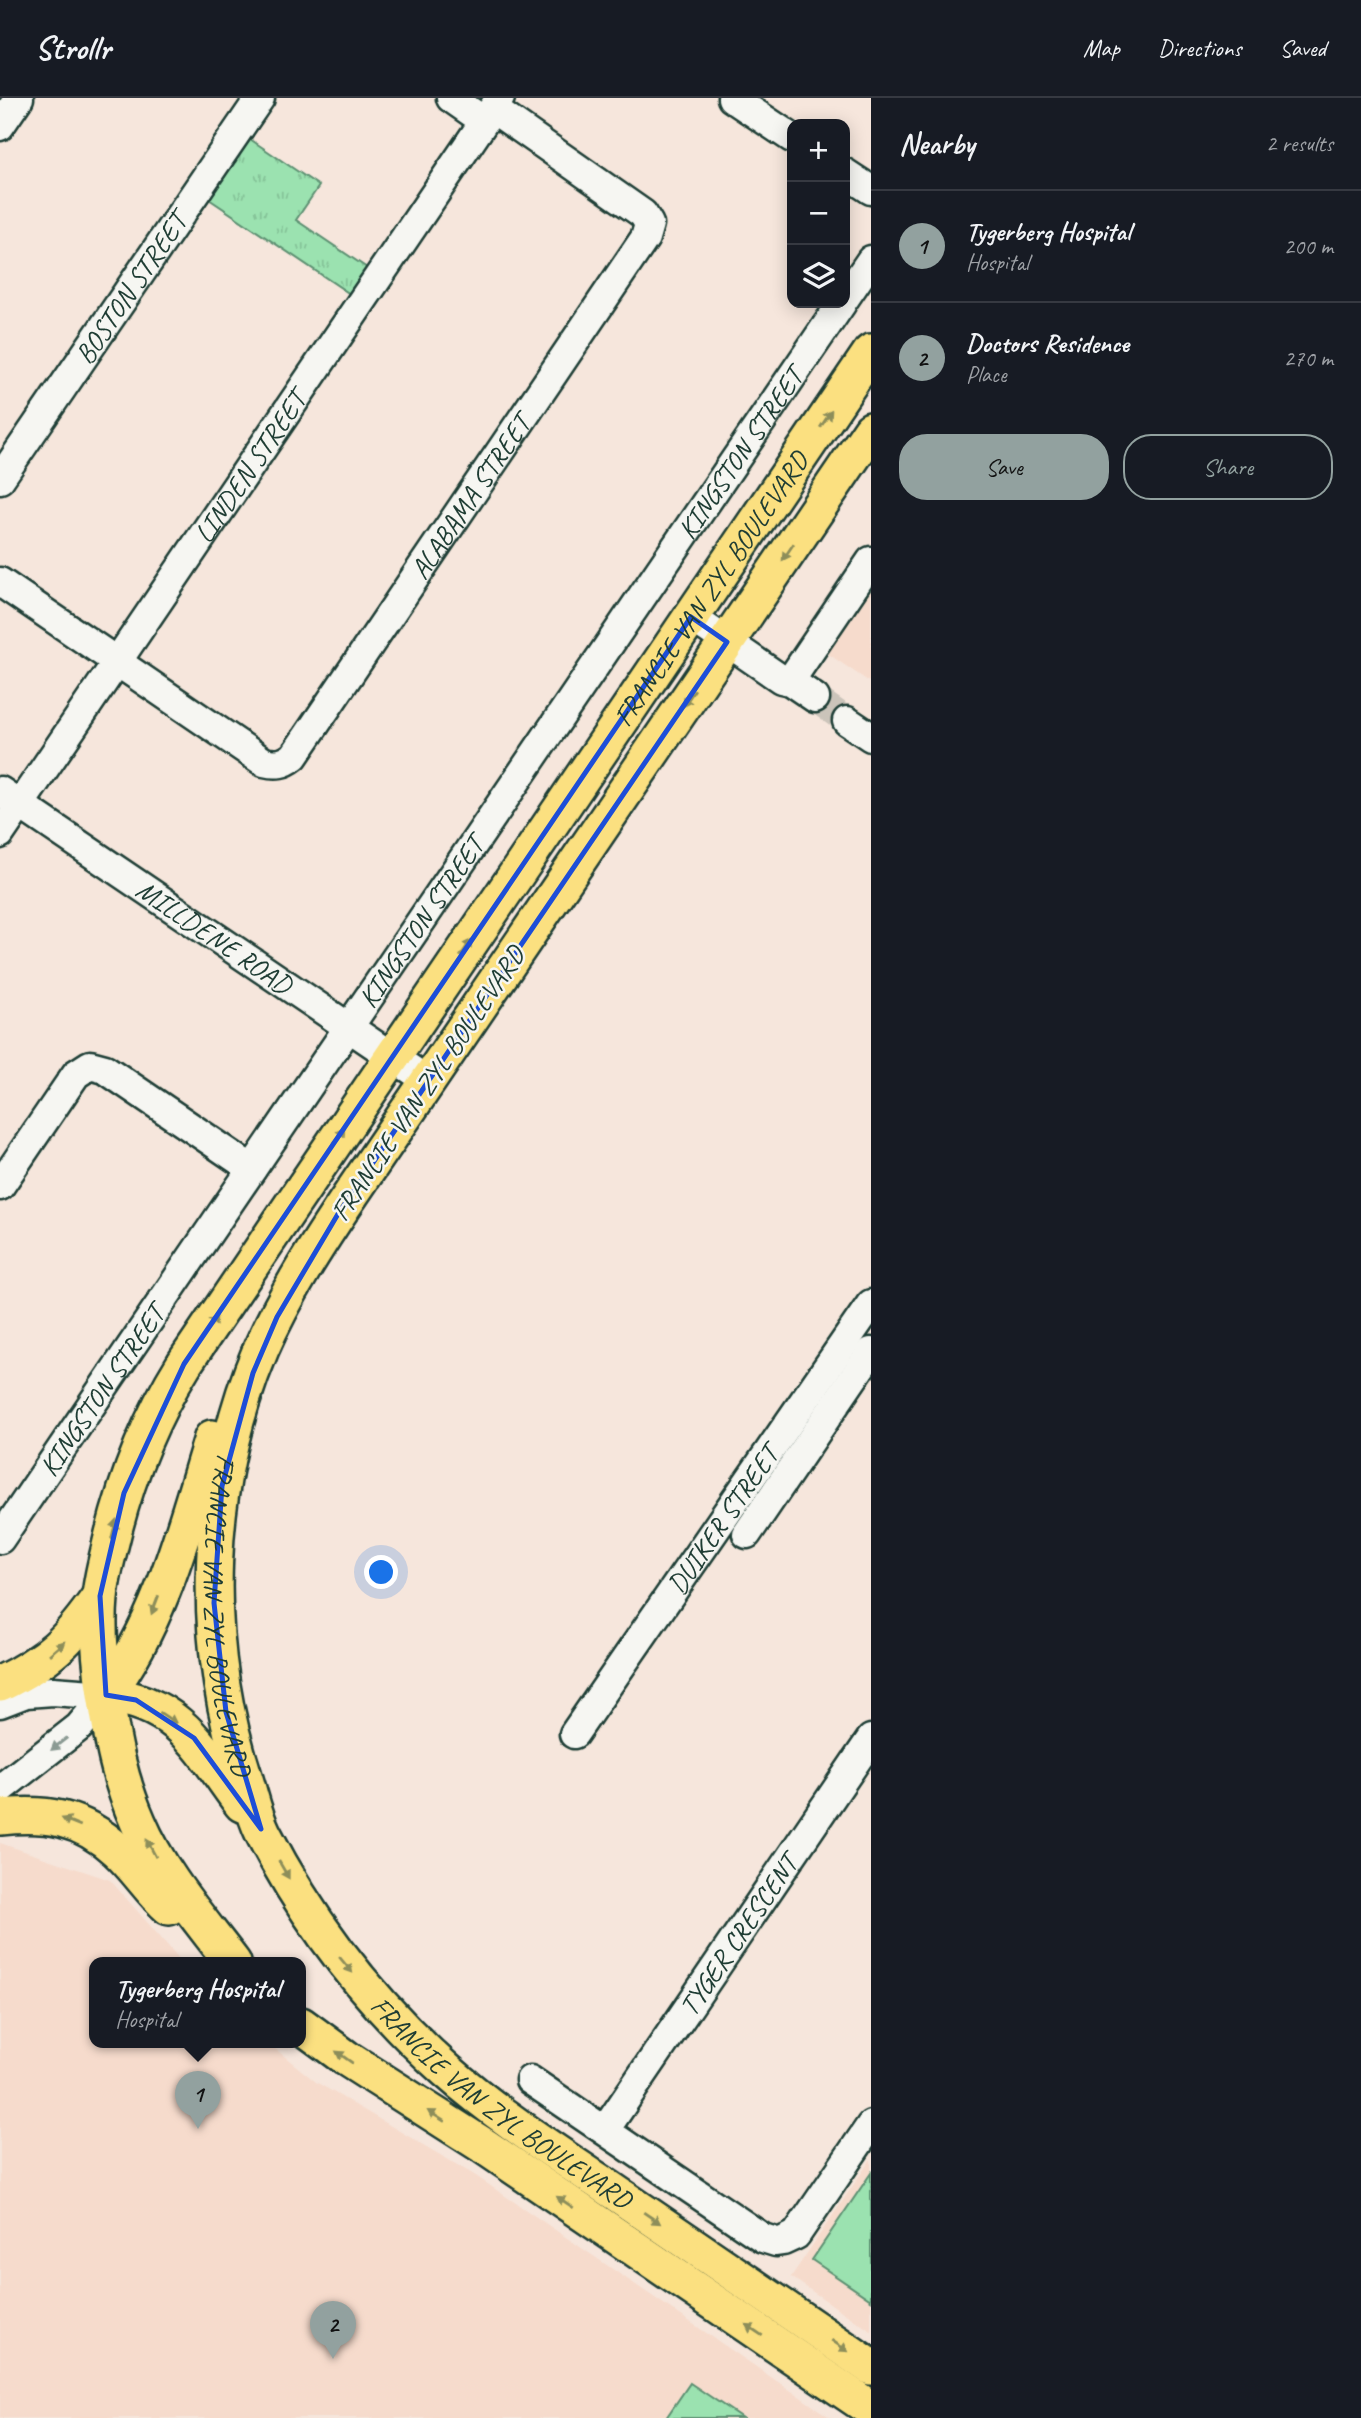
<!DOCTYPE html>
<meta charset="utf-8">
<style>
body{margin:0;font-family:Caveat,sans-serif;background:#20242c;color:#f1f3f6}
.controls{position:absolute;right:21px;top:21px;display:grid;overflow:hidden;border-radius:14px;box-shadow:0 4px 18px #0003}
.controls button{width:63px;height:63px;display:grid;place-items:center;padding:0;border:0;border-bottom:2px solid #363941;background:#171b24;color:#f1f3f6;font:35px sans-serif}
.you{position:absolute;left:382px;top:1475px;width:24px;height:24px;margin:-18px;border:5px solid #fff;border-radius:50%;background:#1a73e8;box-shadow:0 0 0 10px #1a73e833}
.badge{display:grid;place-items:center;width:46px;height:46px;border-radius:50%;background:#92a19f;color:#111;font-size:23px;font-weight:700}
.pin{position:absolute;translate:-50% -58px;filter:drop-shadow(0 2px 4px #0008)}
.pin::after{content:'';position:absolute;top:37px;width:24px;height:21px;background:inherit;clip-path:polygon(0 0,100% 0,50% 100%)}
.popup{position:absolute;left:89px;top:1859px;width:217px;height:91px;box-sizing:border-box;display:grid;place-content:center;border-radius:14px;background:#171b24;filter:drop-shadow(0 2px 5px #0005);font-size:23px;white-space:nowrap;color:#9ea1a6}
.popup b{font-size:26px;color:#f1f3f6}
.popup::after{content:'';position:absolute;left:50%;top:100%;margin-left:-14px;border:14px solid transparent;border-top-color:#171b24}
.list{margin:0;padding:0;list-style:none}
h2{display:flex;justify-content:space-between;align-items:center;height:91px;margin:0;padding:0 28px;font-size:30px}
h2 small{font-size:23px;font-weight:400;color:#9ea1a6}
.list li{display:grid;grid-template-columns:46px 1fr auto;gap:21px;align-items:center;box-sizing:border-box;height:112px;padding:0 28px;border-top:2px solid #363941}
.list b{display:block;font-size:26px;white-space:nowrap}
.list p{margin:0;font-size:23px;white-space:nowrap;color:#9ea1a6}
.list em{font-size:23px;font-style:normal;color:#9ea1a6}
.actions{display:flex;gap:14px;padding:21px 28px}
.actions a{flex:1;padding:16px 0;border:2px solid #92a19f;border-radius:28px;text-align:center;font-size:24px;color:#92a19f}
.actions .main{background:#92a19f;color:#111}
.icon{flex:none;width:38px;height:38px;fill:none;stroke:currentColor;stroke-width:2;stroke-linecap:round;stroke-linejoin:round}
.map{position:relative;flex:none;width:871px;height:2320px;overflow:hidden}
header{display:flex;align-items:center;gap:42px;box-sizing:border-box;height:98px;padding:0 35px;background:#171b24;border-bottom:2px solid #363941}
header strong{font-size:33px}
nav{display:flex;gap:38px;margin-inline-start:auto;font-size:24px}
main{display:flex}
aside{flex:1;background:#171b24}
.map>svg:first-child{display:block}
.built{fill:#f6dbcc}
.park{fill:url(#park-tufts);stroke:#5d9072;stroke-width:2}
.garden{fill:#9be2b0;stroke:#5d9072;stroke-width:2}
.lines{fill:none;stroke-linecap:round;stroke-linejoin:round}
.minor-tunnel{stroke:#cbc4ba;stroke-width:28;stroke-dasharray:28 14;stroke-linecap:butt}
.minor-casing{stroke:#1f3d34;stroke-width:33}
.major-casing{stroke:#1f3d34;stroke-width:40}
.minor{stroke:#f6f6f2;stroke-width:28}
.major{stroke:#fbe080;stroke-width:35}
.oneway{fill:#8d8e5a}
.oneway2{fill:#8a9a93}
.marked{fill:none;stroke:#1d4ed8;stroke-width:5;stroke-linejoin:round}
.labels{text-anchor:middle;stroke-width:5;stroke-linejoin:round;paint-order:stroke}
.street-label{font-size:28px;fill:#1f3d34;stroke:#f6f6f2}
</style>
<header>
<strong>Strollr</strong>
<nav><a>Map</a><a>Directions</a><a>Saved</a></nav>
</header>
<main>
<div class="map">
<svg width="871" height="2320" viewBox="0 0 871 2320">
<defs>
<pattern id="park-tufts" width="24" height="20" patternUnits="userSpaceOnUse" patternTransform="scale(1.75)"><rect width="24" height="20" fill="#9be2b0"/><path d="M3 7l-1-3M5 7V3M7 7l1-3M15 17l-1-3M17 17v-4M19 17l1-3" fill="none" stroke="#85c398"/></pattern>
</defs>
<rect width="100%" height="100%" fill="#f6e6dc"/>
<filter id="ink" filterUnits="userSpaceOnUse"><feTurbulence type="fractalNoise" baseFrequency=".0143" numOctaves="2"/><feDisplacementMap in="SourceGraphic" scale="14" xChannelSelector="R" yChannelSelector="G"/><feConvolveMatrix kernelMatrix="1 2 1 2 8 2 1 2 1" color-interpolation-filters="sRGB"/></filter>
<g filter="url(#ink)">
<path class="built" d="M 871,465 L 871,585 L 815,547 Z
M 0,1745 L 110,1782 L 183,1865 L 95,1865 L 95,1945 L 268,1945 L 316,1984 L 476,2078 L 831,2320 L 0,2320 Z
M 871,2061 L 871,2233 L 791,2179 Z"/>
<path class="park" d="M 247,39 L 319,88 L 296,122 L 367,170 L 350,196 L 206,99 Z"/>
<path class="garden" d="M 871,2075 L 871,2202 L 812,2162 Z
M 690,2285 L 742,2320 L 666,2320 Z"/>
<g class="lines">
<path class="minor-tunnel" d="M 815,600 L 847,623"/>
<defs>
<g id="minor">
<path d="M 451,0 L 484,23"/>
<path d="M 732,0 L 792,40"/>
<path d="M 0,28 L 19,0"/>
<path d="M 845,75 L 871,92"/>
<path d="M 845,200 L 871,162"/>
<path id="s1" d="M 0,381 L 260,0"/>
<path id="s2" d="M 0,484 L 264,664 C 277,667 284,666 294,658 L 645,140 L 649,126 L 643,116 L 493,11"/>
<path d="M 691,519 L 781,581 L 790,583 L 815,600"/>
<path d="M 790,583 L 871,463"/>
<path d="M 847,623 L 871,639"/>
<path id="s3" d="M 0,693 L 428,983"/>
<path id="s4" d="M 0,736 L 500,0"/>
<path d="M 0,1088 L 76,976 L 90,967 L 105,971 L 252,1071"/>
<path d="M 747,1436 L 871,1254"/>
<path id="s5" d="M 0,1441 L 842,205"/>
<path d="M 0,1605 L 26,1595 L 53,1593 L 106,1597"/>
<path id="s6" d="M 574,1636 L 871,1206"/>
<path d="M 0,1691 L 79,1629 L 106,1597"/>
<path d="M 530,1982 L 763,2140 L 776,2144 L 783,2143 L 796,2137 L 871,2027"/>
<path id="s7" d="M 605,2032 L 871,1641"/>
</g>
<g id="major">
<path id="s8" d="M 871,332 L 352,1095 C 319,1144 285,1196 261,1251 C 205,1384 199,1540 244,1678 C 250,1696 254,1717 263,1735 C 309,1825 370,1904 446,1972 C 498,2018 558,2056 616,2095 C 701,2153 786,2211 871,2269"/>
<path d="M 0,1586 C 49,1562 69,1543 100,1498"/>
<path d="M 106,1597 C 162,1523 185,1427 212,1340"/>
<path d="M 106,1597 C 180,1604 203,1654 242,1706"/>
<path d="M 0,1719 C 46,1714 81,1719 117,1752 C 136,1769 150,1792 169,1809"/>
<path id="s9" d="M 233,1865 C 199,1820 160,1776 138,1724 C 119,1681 112,1641 105,1596 C 100,1563 97,1533 100,1500 C 101,1483 106,1465 110,1448 C 125,1384 149,1322 184,1266 L 871,254"/>
<path d="M 301,1927 L 346,1960 L 484,2048 L 871,2311"/>
</g>
</defs>
<use href="#minor" class="minor-casing"/>
<use href="#major" class="major-casing"/>
<use href="#minor" class="minor"/>
<use href="#major" class="major"/>
</g>
<defs><path id="oneway-solid" d="M-6-.8H1V-3.2L6.5 0L1 3.2V.8H-6Z" transform="scale(1.75)"/></defs>
<g class="oneway">
<use href="#oneway-solid" transform="translate(826 321) rotate(-56)"/>
<use href="#oneway-solid" transform="translate(788 454) rotate(124)"/>
<use href="#oneway-solid" transform="translate(689 600) rotate(124)"/>
<use href="#oneway-solid" transform="translate(466 850) rotate(-56)"/>
<use href="#oneway-solid" transform="translate(339 1038) rotate(-56)"/>
<use href="#oneway-solid" transform="translate(211 1227) rotate(-56)"/>
<use href="#oneway-solid" transform="translate(114 1431) rotate(-76)"/>
<use href="#oneway-solid" transform="translate(155 1507) rotate(111)"/>
<use href="#oneway-solid" transform="translate(57 1550) rotate(-41)"/>
<use href="#oneway-solid" transform="translate(168 1620) rotate(34)"/>
<use href="#oneway-solid" transform="translate(71 1724) rotate(-158)"/>
<use href="#oneway-solid" transform="translate(151 1750) rotate(-118)"/>
<use href="#oneway-solid" transform="translate(284 1772) rotate(60)"/>
<use href="#oneway-solid" transform="translate(346 1867) rotate(50)"/>
<use href="#oneway-solid" transform="translate(344 1959) rotate(-145)"/>
<use href="#oneway-solid" transform="translate(436 2018) rotate(-148)"/>
<use href="#oneway-solid" transform="translate(565 2104) rotate(-146)"/>
<use href="#oneway-solid" transform="translate(652 2120) rotate(34)"/>
<use href="#oneway-solid" transform="translate(754 2232) rotate(-146)"/>
<use href="#oneway-solid" transform="translate(840 2248) rotate(34)"/>
</g>
<use class="oneway2" href="#oneway-solid" transform="translate(59 1646) rotate(142)"/>
</g>
<path class="marked" d="M 691,519 L 727,544 L 338,1116 L 277,1219 L 253,1275 L 222,1388 L 214,1505 L 226,1614 L 261,1731 L 194,1640 L 136,1602 L 106,1597 L 100,1498 L 124,1395 L 184,1266 Z"/>
<g class="labels">
<g class="street-label">
<text dy="10" stroke="none"><textPath href="#s1" startOffset="231">BOSTON STREET</textPath></text>
<text dy="10" stroke="none"><textPath href="#s5" startOffset="1314">KINGSTON STREET</textPath></text>
<text dy="10" stroke="none"><textPath href="#s4" startOffset="444">LINDEN STREET</textPath></text>
<text dy="10" stroke="none"><textPath href="#s2" startOffset="665">ALABAMA STREET</textPath></text>
<text dy="10" stroke="none"><textPath href="#s9" startOffset="1587">FRANCIE VAN ZYL BOULEVARD</textPath></text>
<text dy="10" stroke="none"><textPath href="#s5" startOffset="747">KINGSTON STREET</textPath></text>
<text dy="10" stroke="none"><textPath href="#s3" startOffset="259">MILLDENE ROAD</textPath></text>
<text transform="translate(427 985) rotate(-56)" y="10">FRANCIE VAN ZYL BOULEVARD</text>
<text dy="10" stroke="none"><textPath href="#s5" startOffset="180">KINGSTON STREET</textPath></text>
<text dy="10" stroke="none"><textPath href="#s6" startOffset="261">DUIKER STREET</textPath></text>
<text dy="10" stroke="none"><textPath href="#s8" startOffset="1377">FRANCIE VAN ZYL BOULEVARD</textPath></text>
<text dy="10" stroke="none"><textPath href="#s7" startOffset="236">TYGER CRESCENT</textPath></text>
<text dy="10" stroke="none"><textPath href="#s8" startOffset="1965">FRANCIE VAN ZYL BOULEVARD</textPath></text>
</g>
</g>
</svg>
<div class="controls">
<button>+</button>
<button>−</button>
<button><svg class="icon" aria-label="layers" viewBox="0 0 24 24"><path d="M12 4l9 5-9 5-9-5zM3 14l9 5 9-5"/></svg></button>
</div>
<div class="you"></div>
<div class="pin badge" style="left:198px;top:2031px">1</div>
<div class="popup"><b>Tygerberg Hospital</b>Hospital</div>
<div class="pin badge" style="left:333px;top:2261px">2</div>
</div>
<aside>
<h2>Nearby<small>2 results</small></h2>
<ul class="list">
<li><span class="badge">1</span><div><b>Tygerberg Hospital</b><p>Hospital</p></div><em>200 m</em></li>
<li><span class="badge">2</span><div><b>Doctors Residence</b><p>Place</p></div><em>270 m</em></li>
</ul>
<div class="actions"><a class="main">Save</a><a>Share</a></div>
</aside>
</main>
